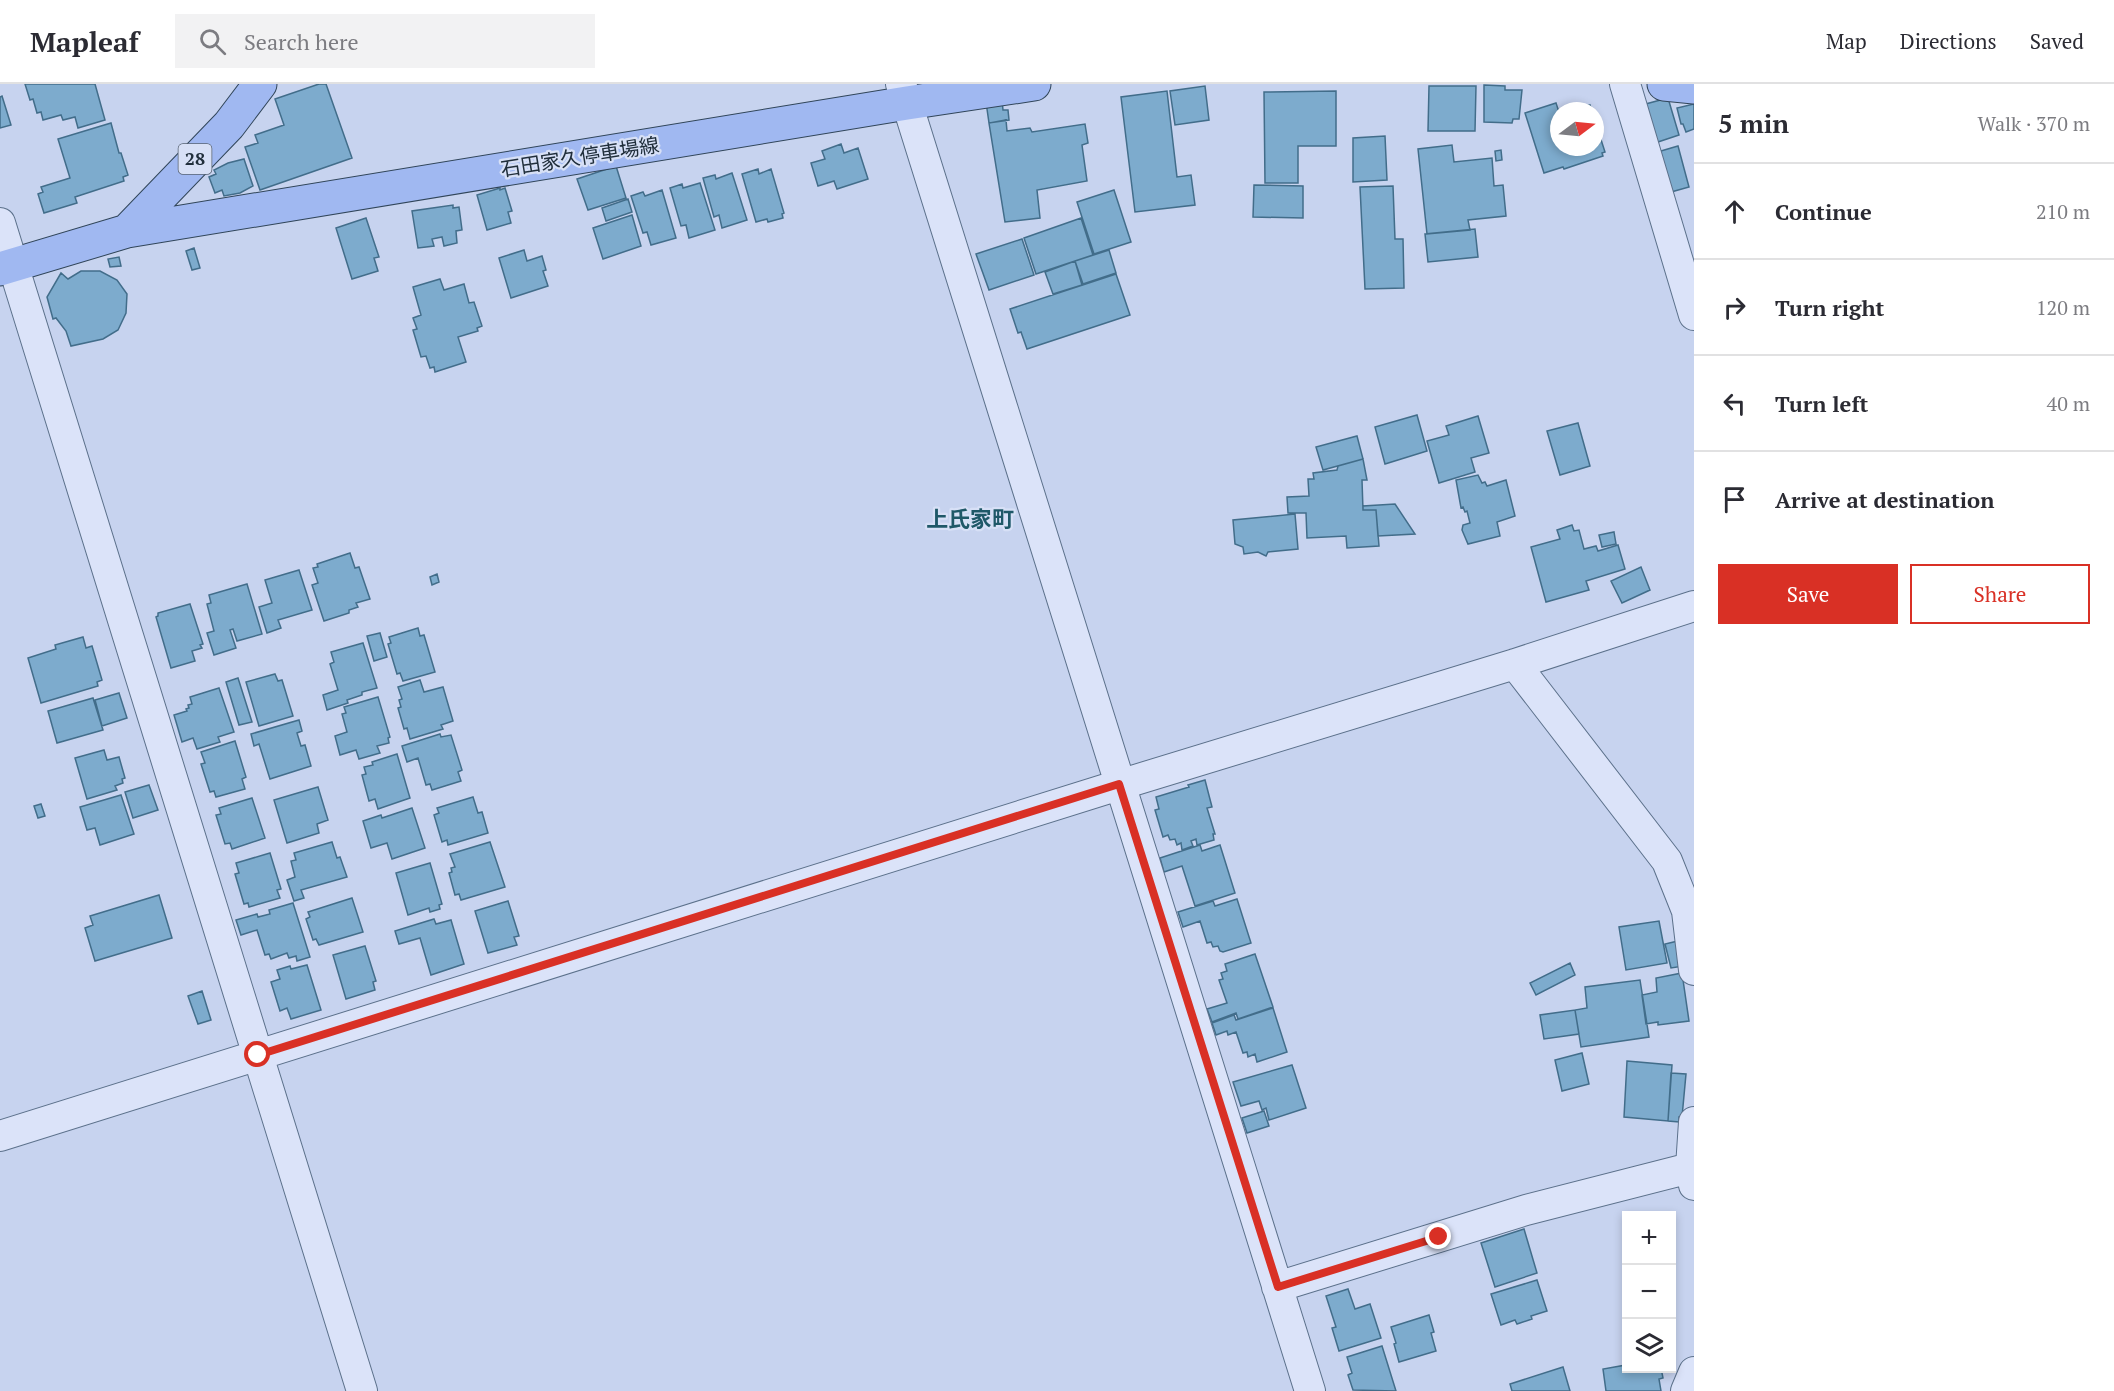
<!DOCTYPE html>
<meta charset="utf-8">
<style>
body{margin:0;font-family:"PT Serif","Noto Sans JP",serif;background:#f2f2f3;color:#2b2b33}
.controls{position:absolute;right:18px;bottom:18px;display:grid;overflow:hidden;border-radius:0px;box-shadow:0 3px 9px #0003}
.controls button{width:54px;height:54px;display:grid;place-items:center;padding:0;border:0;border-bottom:2px solid #e1e1e2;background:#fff;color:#2b2b33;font:30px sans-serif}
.compass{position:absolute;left:1550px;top:18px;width:54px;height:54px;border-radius:50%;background:#fff;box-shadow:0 3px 9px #0003;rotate:74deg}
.stop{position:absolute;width:18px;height:18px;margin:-14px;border:4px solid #d93025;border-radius:50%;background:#fff}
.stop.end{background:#d93025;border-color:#fff;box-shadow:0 2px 6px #0008}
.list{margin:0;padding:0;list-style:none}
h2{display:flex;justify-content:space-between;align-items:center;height:78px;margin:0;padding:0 24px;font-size:26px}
h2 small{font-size:20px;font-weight:400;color:#7c7c81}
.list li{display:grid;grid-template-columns:39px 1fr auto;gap:18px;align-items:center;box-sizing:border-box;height:96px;padding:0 24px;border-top:2px solid #e1e1e2}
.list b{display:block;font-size:22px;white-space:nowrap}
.list em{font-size:20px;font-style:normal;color:#7c7c81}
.actions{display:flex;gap:12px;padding:18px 24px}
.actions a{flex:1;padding:14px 0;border:2px solid #d93025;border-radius:0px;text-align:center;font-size:21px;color:#d93025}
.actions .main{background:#d93025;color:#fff}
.icon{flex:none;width:33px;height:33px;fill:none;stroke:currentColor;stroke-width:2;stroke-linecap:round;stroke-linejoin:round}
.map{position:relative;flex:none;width:1694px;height:1307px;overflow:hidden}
header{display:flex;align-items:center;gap:36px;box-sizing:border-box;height:84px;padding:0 30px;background:#fff;border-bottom:2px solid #e1e1e2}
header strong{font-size:28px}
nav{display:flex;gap:33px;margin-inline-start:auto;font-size:21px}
.search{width:420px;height:54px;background:#f2f2f3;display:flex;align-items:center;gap:15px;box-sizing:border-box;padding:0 21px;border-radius:0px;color:#7c7c81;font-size:22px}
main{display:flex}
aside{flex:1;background:#fff}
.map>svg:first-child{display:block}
.building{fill:#7dabcd;stroke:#426d8a;stroke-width:1.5}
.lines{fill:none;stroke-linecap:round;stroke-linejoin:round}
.minor-casing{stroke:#5c718b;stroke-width:32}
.major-casing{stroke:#304559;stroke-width:35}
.minor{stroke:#dbe3f9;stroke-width:30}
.major{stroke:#a0b8f1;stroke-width:33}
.route{stroke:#d93025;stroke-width:8}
.labels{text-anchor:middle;stroke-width:4.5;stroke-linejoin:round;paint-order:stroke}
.shield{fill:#d7e0f6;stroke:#576373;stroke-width:1.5}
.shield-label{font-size:18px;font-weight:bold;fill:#202e3b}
.street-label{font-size:20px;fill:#202e3b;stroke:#d7e0f6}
.quarter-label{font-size:22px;font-weight:bold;fill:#1f5868;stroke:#d7e0f6}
</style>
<header>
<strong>Mapleaf</strong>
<div class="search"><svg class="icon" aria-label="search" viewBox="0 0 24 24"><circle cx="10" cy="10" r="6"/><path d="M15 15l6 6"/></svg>Search here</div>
<nav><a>Map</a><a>Directions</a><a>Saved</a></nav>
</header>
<main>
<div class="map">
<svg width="1694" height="1307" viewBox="0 0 1694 1307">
<rect width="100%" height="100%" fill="#c7d3ef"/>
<path class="building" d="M 25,0 L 95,0 L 105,36 L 78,44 L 75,33 L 63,36 L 61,31 L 43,36 L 41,28 L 37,29 L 33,15 L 30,16 Z
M 319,0 L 326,0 L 352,74 L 260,106 L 245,63 L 258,59 L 255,51 L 284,41 L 275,15 Z
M 1484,1 L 1505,2 L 1505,6 L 1522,6 L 1519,35 L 1513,35 L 1512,39 L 1484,38 Z
M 1205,2 L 1209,36 L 1175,41 L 1170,7 Z
M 1429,2 L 1476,2 L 1475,47 L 1428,47 Z
M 1167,7 L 1177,93 L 1191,91 L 1195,121 L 1135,128 L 1121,13 Z
M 1336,7 L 1336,62 L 1298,62 L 1298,99 L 1265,99 L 1264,8 Z
M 2,12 L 11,41 L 0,44 L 0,13 Z
M 1668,14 L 1679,51 L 1649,61 L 1638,22 Z
M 1002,16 L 1003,26 L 1008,26 L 1009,36 L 989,39 L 986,18 Z
M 1556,19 L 1559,28 L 1559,63 L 1595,63 L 1595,37 L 1605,68 L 1602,69 L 1603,72 L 1564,85 L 1563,83 L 1544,89 L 1525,29 Z
M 1694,20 L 1694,45 L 1686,48 L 1683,40 L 1681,40 L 1677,24 Z
M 1590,21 L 1592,27 L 1570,27 Z
M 1006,36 L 1007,47 L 1030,44 L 1032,48 L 1085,40 L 1088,59 L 1082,61 L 1087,97 L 1037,106 L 1040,134 L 1005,138 L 989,39 Z
M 111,39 L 119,69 L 121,69 L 128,91 L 123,93 L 124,97 L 75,113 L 77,119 L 44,129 L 38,110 L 43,108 L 41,103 L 70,94 L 58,55 Z
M 1385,52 L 1387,96 L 1353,98 L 1353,54 Z
M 841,60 L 844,69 L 858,64 L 868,95 L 837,105 L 834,97 L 818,102 L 811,79 L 825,75 L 822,67 Z
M 1452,61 L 1454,78 L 1492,74 L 1494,102 L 1503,101 L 1506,132 L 1468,136 L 1470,146 L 1427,150 L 1418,65 Z
M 1678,62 L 1689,103 L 1664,110 L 1654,69 Z
M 1501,66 L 1502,76 L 1496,77 L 1495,67 Z
M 244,75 L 253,102 L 240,109 L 224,112 L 222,106 L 215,109 L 209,93 L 216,90 L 214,86 L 228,79 Z
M 616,82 L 626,114 L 588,126 L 577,95 Z
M 758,85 L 759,90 L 771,85 L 784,129 L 782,130 L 783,134 L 768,138 L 767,135 L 756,138 L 742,90 Z
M 732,89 L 747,136 L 722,144 L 719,131 L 714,133 L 703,94 L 715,91 L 716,95 Z
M 700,99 L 715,146 L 689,154 L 686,141 L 681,142 L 670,104 L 682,100 L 683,104 Z
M 1254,101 L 1303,102 L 1303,134 L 1253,133 Z
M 1393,102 L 1395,155 L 1403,155 L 1404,204 L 1365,205 L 1360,103 Z
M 500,104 L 500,106 L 505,104 L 512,127 L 508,128 L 511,139 L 487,146 L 477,111 Z
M 662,106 L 676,154 L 651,161 L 647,148 L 643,149 L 631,112 L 643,108 L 645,112 Z
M 1114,106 L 1131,158 L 1094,170 L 1077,118 Z
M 628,115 L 632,128 L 606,137 L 602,124 Z
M 453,121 L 453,124 L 459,123 L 462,146 L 456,147 L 457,159 L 444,162 L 442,153 L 432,155 L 434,162 L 418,164 L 412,127 Z
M 632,131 L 641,162 L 603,175 L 593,144 Z
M 366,134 L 379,173 L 374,174 L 378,187 L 352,195 L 336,144 Z
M 1081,134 L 1093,171 L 1036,190 L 1024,154 Z
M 1475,145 L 1478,173 L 1428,178 L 1425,150 Z
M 1022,155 L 1034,191 L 989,206 L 976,170 Z
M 194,164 L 200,184 L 192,186 L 186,167 Z
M 524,166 L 527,177 L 542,172 L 546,186 L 543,187 L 548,202 L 511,214 L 499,174 Z
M 1109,166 L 1116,189 L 1083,200 L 1075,177 Z
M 119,173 L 121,182 L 110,183 L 108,175 Z
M 1075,177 L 1082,201 L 1053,210 L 1045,188 Z
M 81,187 L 100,187 L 117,196 L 127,210 L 126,229 L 118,246 L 103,255 L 71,262 L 66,247 L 56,234 L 53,235 L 47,213 L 61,189 L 68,195 Z
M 1116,190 L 1130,231 L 1027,265 L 1021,248 L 1018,249 L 1010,225 Z
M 440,195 L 444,206 L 464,200 L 469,219 L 474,218 L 482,242 L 477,244 L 478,247 L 458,253 L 466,278 L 435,288 L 434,283 L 430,284 L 426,272 L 421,273 L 413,246 L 417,245 L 413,234 L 421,231 L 413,203 Z
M 1417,331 L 1427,367 L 1385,380 L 1375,343 Z
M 1478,332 L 1489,369 L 1471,374 L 1475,388 L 1439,399 L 1427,357 L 1449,351 L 1446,342 Z
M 1578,339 L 1590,382 L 1560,391 L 1547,347 Z
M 1357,352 L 1363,375 L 1323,386 L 1316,363 Z
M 1363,375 L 1367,396 L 1362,396 L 1363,426 L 1376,426 L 1379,462 L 1347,464 L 1346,452 L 1307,454 L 1306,429 L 1288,429 L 1287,413 L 1309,412 L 1308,395 L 1314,395 L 1313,389 L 1337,386 L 1338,382 Z
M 1478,391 L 1482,399 L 1485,398 L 1487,402 L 1506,396 L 1515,432 L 1497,438 L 1500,452 L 1468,460 L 1462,446 L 1463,441 L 1470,439 L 1467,427 L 1465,428 L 1463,423 L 1461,424 L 1456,396 Z
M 1395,420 L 1415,450 L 1378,452 L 1376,426 L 1363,426 L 1363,422 Z
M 1295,430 L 1298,465 L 1268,468 L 1266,472 L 1258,468 L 1244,470 L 1243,463 L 1235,460 L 1233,436 Z
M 1572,441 L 1574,447 L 1579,446 L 1584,465 L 1596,462 L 1598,467 L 1618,461 L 1625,485 L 1586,497 L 1589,506 L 1546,518 L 1531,463 L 1560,455 L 1557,446 Z
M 1614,448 L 1616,460 L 1602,463 L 1599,451 Z
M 350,469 L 355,484 L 359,483 L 370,515 L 356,519 L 358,523 L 349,526 L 349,529 L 324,537 L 312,501 L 318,499 L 313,484 L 318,483 L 317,480 Z
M 1641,483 L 1650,506 L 1622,519 L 1611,497 Z
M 299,486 L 312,526 L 278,536 L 281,544 L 267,549 L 259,523 L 272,519 L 265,496 Z
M 437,490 L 439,498 L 432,501 L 430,493 Z
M 247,500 L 262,550 L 237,557 L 233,545 L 230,546 L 236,564 L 214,571 L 207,549 L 214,547 L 207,520 L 211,519 L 209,511 Z
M 190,520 L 203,560 L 200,561 L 202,564 L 192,567 L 195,577 L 171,584 L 156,533 L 158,532 L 158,529 Z
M 418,544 L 420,552 L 424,551 L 435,588 L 403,597 L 400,589 L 397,590 L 388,560 L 391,559 L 389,553 Z
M 380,549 L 387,573 L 374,577 L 367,552 Z
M 83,553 L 86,564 L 92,562 L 102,596 L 97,598 L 98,602 L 41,619 L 28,574 L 56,565 L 55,561 Z
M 363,559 L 377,604 L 362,608 L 362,611 L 347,616 L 348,619 L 327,626 L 323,611 L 338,606 L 330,580 L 334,578 L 331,568 Z
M 275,590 L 278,597 L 282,596 L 293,632 L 259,642 L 246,598 Z
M 238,594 L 252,638 L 239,641 L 226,598 Z
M 420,596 L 424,608 L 443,603 L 453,637 L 441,641 L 443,645 L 410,655 L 407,644 L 404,645 L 398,624 L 401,623 L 399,616 L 402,615 L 398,603 Z
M 219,604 L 234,648 L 218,653 L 220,658 L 197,665 L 193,654 L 182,658 L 174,631 L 187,627 L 186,625 L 189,624 L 188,621 L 192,620 L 190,613 Z
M 119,609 L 127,634 L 102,642 L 95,616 Z
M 378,613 L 390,653 L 388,654 L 389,659 L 377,662 L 380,669 L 359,675 L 356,666 L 340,671 L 335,652 L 347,648 L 342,630 L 346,629 L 344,623 Z
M 93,614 L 103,646 L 57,659 L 48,627 Z
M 299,636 L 302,647 L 297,649 L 301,662 L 305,661 L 311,682 L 270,695 L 259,660 L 254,662 L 251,650 Z
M 440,650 L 441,653 L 451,651 L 462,686 L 458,688 L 461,697 L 432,706 L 430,700 L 426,701 L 418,674 L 407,678 L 402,662 Z
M 235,657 L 246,693 L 242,695 L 245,705 L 216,713 L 214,707 L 210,708 L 201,680 L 205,679 L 201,668 Z
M 104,666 L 107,676 L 119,673 L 125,694 L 122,695 L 123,699 L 115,702 L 117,706 L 87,715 L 75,674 Z
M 397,670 L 410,714 L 378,725 L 375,715 L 369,717 L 362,691 L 366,690 L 364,683 L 373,681 L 372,678 Z
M 1205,696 L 1212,723 L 1207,724 L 1215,750 L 1213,750 L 1214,756 L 1197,761 L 1196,755 L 1191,757 L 1193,762 L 1182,766 L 1181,759 L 1177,761 L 1175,755 L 1170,756 L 1168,751 L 1163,753 L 1155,726 L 1159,725 L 1156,713 L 1189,703 L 1188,701 Z
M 149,701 L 158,726 L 133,734 L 125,708 Z
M 318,703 L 328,736 L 317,740 L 319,749 L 287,759 L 274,716 Z
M 121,711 L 134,750 L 100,761 L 95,744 L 87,746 L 80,723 Z
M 473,713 L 478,729 L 482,728 L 488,749 L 448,761 L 447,756 L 442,758 L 434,731 L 439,729 L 437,724 Z
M 252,714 L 265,754 L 232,765 L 230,759 L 225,760 L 216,731 L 221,730 L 219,724 Z
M 41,720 L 45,732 L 38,734 L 34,722 Z
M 412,724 L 425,764 L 392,775 L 387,759 L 371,764 L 363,737 L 381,731 L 382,734 Z
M 332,758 L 337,774 L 340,773 L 347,793 L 301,806 L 304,814 L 294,817 L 287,796 L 295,793 L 291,777 L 296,776 L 294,769 Z
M 490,758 L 505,803 L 461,816 L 459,810 L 455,811 L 449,789 L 452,788 L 451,784 L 455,783 L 450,770 Z
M 1200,761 L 1202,767 L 1220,761 L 1235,809 L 1195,822 L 1182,782 L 1164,788 L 1160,774 Z
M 270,769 L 281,805 L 277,806 L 280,814 L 249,823 L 248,819 L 244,820 L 235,790 L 239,789 L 236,779 Z
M 430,779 L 442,820 L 439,821 L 440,825 L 430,828 L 429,824 L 408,831 L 396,789 Z
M 159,811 L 172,854 L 95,877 L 85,844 L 93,841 L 90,832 Z
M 352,814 L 363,848 L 319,861 L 316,855 L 313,856 L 306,835 L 310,833 L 308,828 Z
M 1237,815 L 1251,859 L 1223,868 L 1220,867 L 1218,862 L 1213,863 L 1211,858 L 1207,859 L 1200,837 L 1183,843 L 1178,828 L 1213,817 L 1215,822 Z
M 508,817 L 519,852 L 514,853 L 517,861 L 488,869 L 475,827 Z
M 293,819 L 310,873 L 297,877 L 296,872 L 289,874 L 287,869 L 271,875 L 269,870 L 265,871 L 257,846 L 241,851 L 236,836 L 257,830 L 258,833 L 270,830 L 269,826 Z
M 434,835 L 436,840 L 451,836 L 464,880 L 431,891 L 420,854 L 399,860 L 395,847 Z
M 1659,837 L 1667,879 L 1626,886 L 1619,843 Z
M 1678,857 L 1684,882 L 1671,884 L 1665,860 Z
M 365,862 L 376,897 L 373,898 L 375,906 L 346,915 L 333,871 Z
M 1255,870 L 1273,923 L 1238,935 L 1236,929 L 1212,938 L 1207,925 L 1227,919 L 1219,896 L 1223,895 L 1221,889 L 1227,887 L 1225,880 Z
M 1570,879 L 1575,891 L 1536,911 L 1530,899 Z
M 307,881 L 321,926 L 291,935 L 287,924 L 280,927 L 271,898 L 280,895 L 277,886 L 290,882 L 291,885 Z
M 1682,889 L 1689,937 L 1658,941 L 1658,938 L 1646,940 L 1642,911 L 1657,908 L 1656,894 Z
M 1640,896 L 1649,953 L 1581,963 L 1575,926 L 1587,924 L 1585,903 Z
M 202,907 L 211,936 L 198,940 L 188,912 Z
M 1273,924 L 1287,968 L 1257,978 L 1255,970 L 1248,973 L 1247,968 L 1243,969 L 1236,948 L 1228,951 L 1227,947 L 1216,951 L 1212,939 L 1234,931 L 1236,936 Z
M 1575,926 L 1579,950 L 1544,955 L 1540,931 Z
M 1582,969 L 1589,1000 L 1562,1007 L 1555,976 Z
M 1627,977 L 1672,981 L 1668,1037 L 1624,1033 Z
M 1292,981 L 1306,1024 L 1269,1036 L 1266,1024 L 1262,1026 L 1259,1017 L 1241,1022 L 1233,998 Z
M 1671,989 L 1686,990 L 1682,1033 L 1679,1033 L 1679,1038 L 1668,1037 Z
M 1264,1027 L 1269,1042 L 1247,1049 L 1242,1034 Z
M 1524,1145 L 1537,1189 L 1495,1203 L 1481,1159 Z
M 1537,1196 L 1547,1227 L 1531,1232 L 1532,1235 L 1517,1240 L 1515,1236 L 1501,1241 L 1491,1210 Z
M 1348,1205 L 1355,1225 L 1370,1220 L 1381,1254 L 1339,1267 L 1332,1244 L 1336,1243 L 1326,1212 Z
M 1429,1231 L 1434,1248 L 1431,1249 L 1436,1267 L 1399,1278 L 1394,1260 L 1396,1259 L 1391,1243 Z
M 1382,1262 L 1396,1307 L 1353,1306 L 1348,1291 L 1352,1289 L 1347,1273 Z
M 1626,1281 L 1626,1284 L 1661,1284 L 1663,1294 L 1659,1295 L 1661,1307 L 1606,1307 L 1603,1285 Z
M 1563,1283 L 1570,1307 L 1512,1307 L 1510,1300 Z"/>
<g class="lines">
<defs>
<path id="minor" d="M 901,0 L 1310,1307
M 1625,0 L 1694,231
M 0,139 L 362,1307
M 1515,580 L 1667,777 L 1687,827 L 1694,886
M 0,1052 L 1119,701 L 1515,580 L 1694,522
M 1694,1101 L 1691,1083 L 1694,1038
M 1277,1203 L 1526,1126 L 1694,1083
M 1686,1307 L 1694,1288"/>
<path id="major" d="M 1664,0 L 1694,3
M 127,147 L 229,41 L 260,0
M 0,185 L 127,147 L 907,19 L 1034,0"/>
</defs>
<use href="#minor" class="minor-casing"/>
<use href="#major" class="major-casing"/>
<use href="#minor" class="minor"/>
<use href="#major" class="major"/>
</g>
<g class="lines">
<path class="route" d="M 258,971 L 1119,700 L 1278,1203 L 1439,1153"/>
</g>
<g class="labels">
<rect class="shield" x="178.5" y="60" width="33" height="30" rx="4.5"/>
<g class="shield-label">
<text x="195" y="81">28</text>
</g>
<g class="street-label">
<text transform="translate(580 73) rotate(-9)" y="7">石田家久停車場線</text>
</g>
<g class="quarter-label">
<text x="970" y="443">上氏家町</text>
</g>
</g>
</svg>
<div class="controls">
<button>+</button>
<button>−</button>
<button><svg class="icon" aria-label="layers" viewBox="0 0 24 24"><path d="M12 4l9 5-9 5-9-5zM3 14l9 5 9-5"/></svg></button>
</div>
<svg class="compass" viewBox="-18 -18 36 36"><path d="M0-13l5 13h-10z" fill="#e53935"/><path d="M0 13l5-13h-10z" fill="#7c7c81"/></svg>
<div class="stop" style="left:258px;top:971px"></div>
<div class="stop end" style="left:1439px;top:1153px"></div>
</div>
<aside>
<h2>5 min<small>Walk · 370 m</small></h2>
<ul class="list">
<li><svg class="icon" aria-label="ahead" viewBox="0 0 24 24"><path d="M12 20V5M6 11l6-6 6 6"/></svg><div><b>Continue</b></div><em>210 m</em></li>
<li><svg class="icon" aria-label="right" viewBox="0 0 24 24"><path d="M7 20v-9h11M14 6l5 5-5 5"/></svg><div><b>Turn right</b></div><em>120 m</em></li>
<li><svg class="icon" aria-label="left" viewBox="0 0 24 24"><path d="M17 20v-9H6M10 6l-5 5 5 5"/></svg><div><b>Turn left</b></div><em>40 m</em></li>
<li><svg class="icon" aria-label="arrive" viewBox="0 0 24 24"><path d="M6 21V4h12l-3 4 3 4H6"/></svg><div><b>Arrive at destination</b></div></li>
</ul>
<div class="actions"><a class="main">Save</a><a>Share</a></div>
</aside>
</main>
